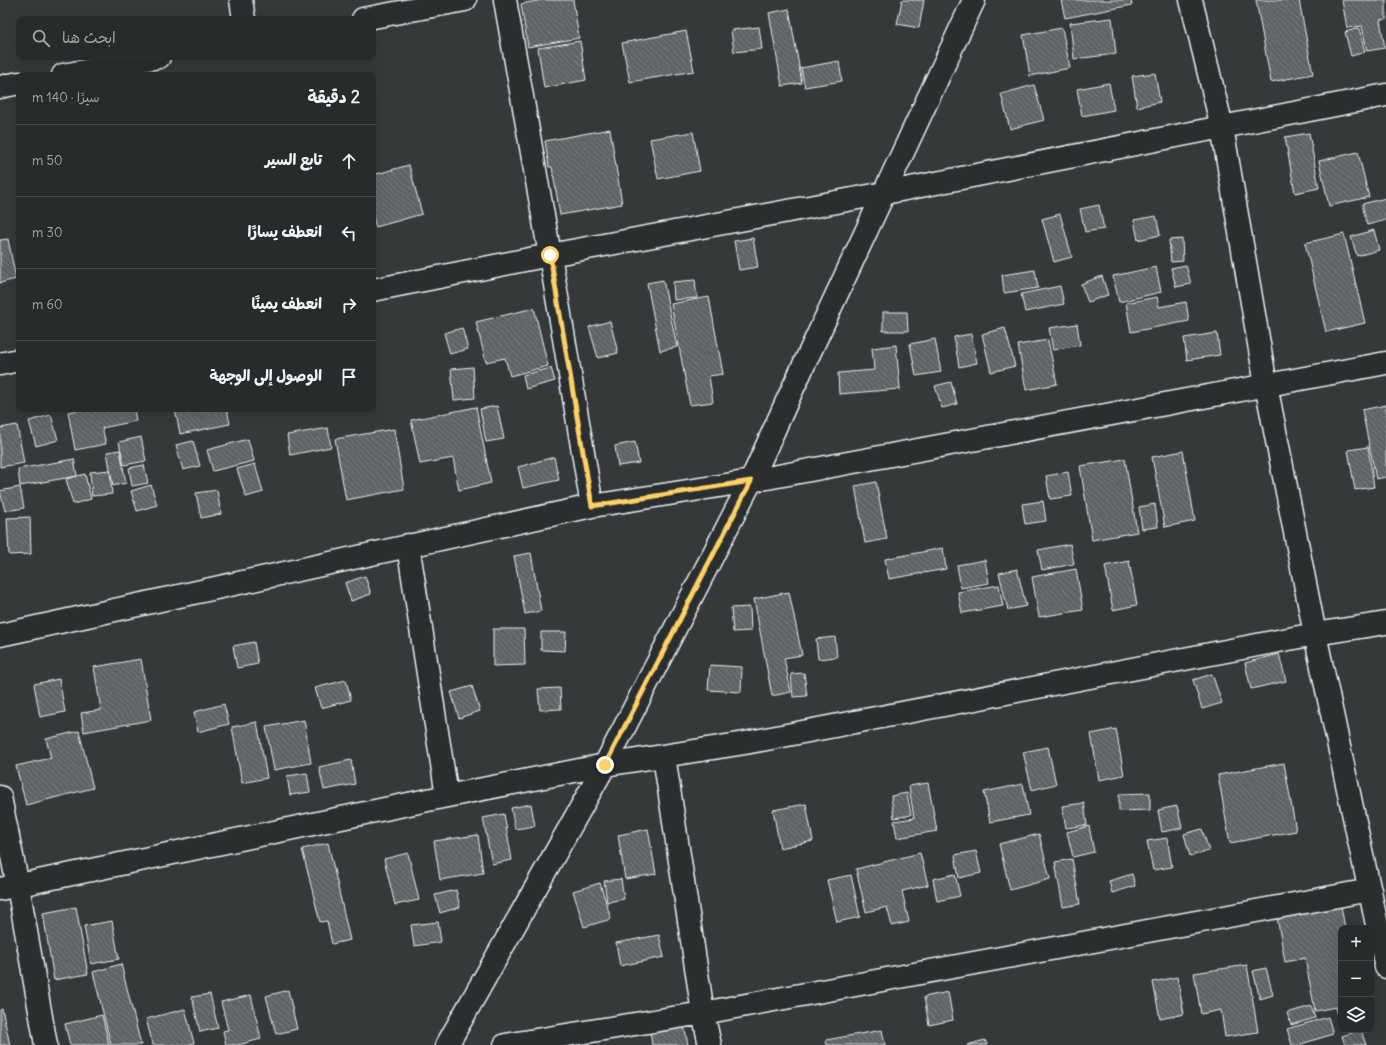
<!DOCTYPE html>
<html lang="ar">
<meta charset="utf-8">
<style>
body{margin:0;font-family:Delius,"Playpen Sans Arabic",sans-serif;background:#343738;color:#f1f3f6;direction:rtl}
.controls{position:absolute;right:12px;bottom:12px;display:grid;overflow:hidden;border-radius:8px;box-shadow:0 4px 16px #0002}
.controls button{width:36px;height:36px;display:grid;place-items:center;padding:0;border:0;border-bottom:1px solid #444748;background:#282b2c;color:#f1f3f6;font:20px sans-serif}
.stop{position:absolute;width:12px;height:12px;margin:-9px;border:3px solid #ffd166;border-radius:50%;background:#fff}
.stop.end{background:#ffd166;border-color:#fff;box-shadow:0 1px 4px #0008}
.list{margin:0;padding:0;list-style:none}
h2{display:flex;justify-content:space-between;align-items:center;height:52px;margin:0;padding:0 16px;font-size:17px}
h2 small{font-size:13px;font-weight:400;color:#a5a7a9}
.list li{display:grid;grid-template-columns:26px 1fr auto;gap:12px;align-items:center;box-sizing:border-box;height:72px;padding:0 16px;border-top:1px solid #444748}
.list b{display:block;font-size:15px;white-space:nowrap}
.list em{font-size:13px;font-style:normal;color:#a5a7a9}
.icon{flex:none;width:22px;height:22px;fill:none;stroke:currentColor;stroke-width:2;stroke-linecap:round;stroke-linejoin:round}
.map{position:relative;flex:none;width:1386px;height:1045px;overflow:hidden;direction:ltr}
.search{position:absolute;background:#282b2c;box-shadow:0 4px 16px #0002;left:16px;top:16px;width:360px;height:44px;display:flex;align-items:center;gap:10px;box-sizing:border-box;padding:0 14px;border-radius:8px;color:#a5a7a9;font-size:15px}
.panel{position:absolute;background:#282b2c;box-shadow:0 4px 16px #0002;left:16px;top:72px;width:360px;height:340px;border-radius:8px;direction:rtl}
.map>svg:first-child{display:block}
.building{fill:url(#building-back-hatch);stroke:#e8f1f8}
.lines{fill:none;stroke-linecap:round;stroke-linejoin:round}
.street-casing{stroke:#e8f1f8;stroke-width:25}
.street{stroke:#2a2d2e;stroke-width:22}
.route{stroke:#ffd166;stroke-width:5}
</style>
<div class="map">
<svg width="1386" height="1045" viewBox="0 0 1386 1045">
<defs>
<pattern id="building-back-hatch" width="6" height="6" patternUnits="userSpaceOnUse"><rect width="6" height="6" fill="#5f6365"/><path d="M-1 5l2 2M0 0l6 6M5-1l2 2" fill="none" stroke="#767a7c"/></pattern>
</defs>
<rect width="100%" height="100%" fill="#35393a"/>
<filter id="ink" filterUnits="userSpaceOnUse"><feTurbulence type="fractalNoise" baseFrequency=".025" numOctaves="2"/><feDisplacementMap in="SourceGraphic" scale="8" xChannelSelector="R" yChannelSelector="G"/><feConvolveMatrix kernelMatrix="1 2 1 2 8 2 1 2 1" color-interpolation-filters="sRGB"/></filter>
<g filter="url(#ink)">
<path class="building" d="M 542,0 L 573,0 L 579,38 L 528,47 L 521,4 Z
M 902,0 L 924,0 L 919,28 L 897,24 Z
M 1061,0 L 1131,0 L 1132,5 L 1065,18 Z
M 1256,0 L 1299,0 L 1313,74 L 1271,82 Z
M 1342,0 L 1386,0 L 1386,19 L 1380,20 L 1385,48 L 1367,51 L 1362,26 L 1347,28 Z
M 789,9 L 802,83 L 782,86 L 769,13 Z
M 1112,18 L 1116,54 L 1074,59 L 1070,23 Z
M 759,27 L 762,49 L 734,52 L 731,30 Z
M 1062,28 L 1070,68 L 1030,76 L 1023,35 Z
M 1359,28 L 1365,52 L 1351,56 L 1345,32 Z
M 686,31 L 694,71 L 630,82 L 622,43 Z
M 580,41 L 586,80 L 544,88 L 538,48 Z
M 839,61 L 842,81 L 805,87 L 801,68 Z
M 1155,73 L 1160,102 L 1137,107 L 1132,76 Z
M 1109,83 L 1114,110 L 1082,116 L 1077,89 Z
M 1034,85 L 1044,120 L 1010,129 L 1001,94 Z
M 610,129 L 622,204 L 560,215 L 552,167 L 549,167 L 545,141 Z
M 693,132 L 700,171 L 658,179 L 650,139 Z
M 1309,133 L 1319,188 L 1295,193 L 1285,137 Z
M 1358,152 L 1369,197 L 1329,206 L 1319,161 Z
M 409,165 L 422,214 L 376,227 L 373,217 L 373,175 Z
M 1386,198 L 1386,220 L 1367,225 L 1362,204 Z
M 1099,205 L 1104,229 L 1085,232 L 1080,209 Z
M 1060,214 L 1072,257 L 1054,262 L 1042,219 Z
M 1156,216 L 1160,235 L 1138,240 L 1134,220 Z
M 1374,230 L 1379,250 L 1357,256 L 1351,237 Z
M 1344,234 L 1365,323 L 1326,332 L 1305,243 Z
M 753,238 L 758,267 L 739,270 L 734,241 Z
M 8,239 L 16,279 L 0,283 L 0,240 Z
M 1182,239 L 1183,261 L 1171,262 L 1169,240 Z
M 1186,265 L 1191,284 L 1176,287 L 1171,268 Z
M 1156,267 L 1161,292 L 1119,302 L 1113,276 Z
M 1035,270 L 1038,288 L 1004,293 L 1002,275 Z
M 1102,276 L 1108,295 L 1088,302 L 1081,284 Z
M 663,280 L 677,347 L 660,351 L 647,283 Z
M 695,280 L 697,298 L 674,300 L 673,282 Z
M 1060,286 L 1064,304 L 1025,312 L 1021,294 Z
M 709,297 L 723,374 L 709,376 L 713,402 L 690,405 L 671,304 Z
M 1157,297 L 1159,307 L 1186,302 L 1189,321 L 1131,332 L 1126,303 Z
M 534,308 L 548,366 L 510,376 L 505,358 L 486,362 L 476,322 Z
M 883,312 L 907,312 L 908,331 L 883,331 Z
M 610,321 L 618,353 L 598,358 L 589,327 Z
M 1077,324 L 1080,345 L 1053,350 L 1049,328 Z
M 462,328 L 468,349 L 450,354 L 444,333 Z
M 1005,328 L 1015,366 L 991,372 L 982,334 Z
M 1217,333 L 1220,355 L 1187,360 L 1184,338 Z
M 971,334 L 977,363 L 959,367 L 954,337 Z
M 935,339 L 941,372 L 916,376 L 910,344 Z
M 1048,340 L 1057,384 L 1026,390 L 1018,345 Z
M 896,345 L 900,389 L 839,394 L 838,373 L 874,370 L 872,348 Z
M 473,367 L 475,398 L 454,400 L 451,369 Z
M 551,368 L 555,381 L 526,389 L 523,375 Z
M 951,382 L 957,404 L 942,408 L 935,386 Z
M 1386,405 L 1386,477 L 1376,479 L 1362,410 Z
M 497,406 L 504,439 L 486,442 L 480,409 Z
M 476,407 L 491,483 L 459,490 L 453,458 L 420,464 L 411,420 Z
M 85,409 L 134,409 L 136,421 L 102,428 L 106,444 L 75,450 L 68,412 Z
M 175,409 L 227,409 L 230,424 L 180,434 Z
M 51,415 L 58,440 L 36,446 L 29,421 Z
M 17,425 L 24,463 L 0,467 L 0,428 Z
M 328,428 L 331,447 L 290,455 L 287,435 Z
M 394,429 L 404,489 L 346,500 L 335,439 Z
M 141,437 L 146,461 L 124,465 L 119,442 Z
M 248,439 L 254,461 L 213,471 L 207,450 Z
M 193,441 L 200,466 L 183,470 L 176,445 Z
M 635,442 L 639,463 L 618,466 L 615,446 Z
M 1368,447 L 1374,487 L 1355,490 L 1348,450 Z
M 120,450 L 126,483 L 113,486 L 107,452 Z
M 1183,451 L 1195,521 L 1165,527 L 1152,457 Z
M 554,457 L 559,480 L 523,488 L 518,467 Z
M 74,459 L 77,476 L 20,486 L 18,469 Z
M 1125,459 L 1137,532 L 1092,540 L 1080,466 Z
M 255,464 L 263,492 L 246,497 L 237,469 Z
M 144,465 L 148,483 L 132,486 L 129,468 Z
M 110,470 L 112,494 L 92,496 L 90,472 Z
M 1068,472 L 1072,496 L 1050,499 L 1046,476 Z
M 85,474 L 91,499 L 73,504 L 66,479 Z
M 876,482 L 887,539 L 865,543 L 855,486 Z
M 151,485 L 157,505 L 137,511 L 131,491 Z
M 20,487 L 24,508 L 5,511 L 0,491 Z
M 217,490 L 221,514 L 201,518 L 196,493 Z
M 1043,501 L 1046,521 L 1025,524 L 1022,504 Z
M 1155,504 L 1158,527 L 1142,529 L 1139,507 Z
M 30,517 L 31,554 L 9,555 L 7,518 Z
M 1070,544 L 1074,564 L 1042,570 L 1038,550 Z
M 943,548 L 946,569 L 889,579 L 885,559 Z
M 531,553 L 541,611 L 525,614 L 514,556 Z
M 985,560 L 989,583 L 961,588 L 957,565 Z
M 1129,561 L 1137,605 L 1113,610 L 1105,566 Z
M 1017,569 L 1026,606 L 1008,610 L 999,573 Z
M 1076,569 L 1083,610 L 1039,617 L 1032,577 Z
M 365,576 L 371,594 L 351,601 L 345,583 Z
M 999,585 L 1003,606 L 962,613 L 958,592 Z
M 789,592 L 802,655 L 784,658 L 791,692 L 772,696 L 754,599 Z
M 750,607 L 751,631 L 733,632 L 731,608 Z
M 493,629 L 524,629 L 525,665 L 493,666 Z
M 541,632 L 566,632 L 565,651 L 541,650 Z
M 835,637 L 837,657 L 818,659 L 816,639 Z
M 254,642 L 258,664 L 237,668 L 233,646 Z
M 1279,654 L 1286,681 L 1251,689 L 1245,663 Z
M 141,659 L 151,720 L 84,732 L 81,713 L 101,710 L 94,667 Z
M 710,665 L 742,667 L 741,692 L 708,690 Z
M 804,673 L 807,696 L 793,697 L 791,674 Z
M 1212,674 L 1222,703 L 1202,709 L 1193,680 Z
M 59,679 L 65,712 L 40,717 L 34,684 Z
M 346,680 L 351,700 L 321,708 L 315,688 Z
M 472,686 L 480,711 L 459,718 L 451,692 Z
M 560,688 L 561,709 L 540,710 L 538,689 Z
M 224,704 L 229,724 L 198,732 L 194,712 Z
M 304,720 L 311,763 L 274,770 L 266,727 Z
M 257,722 L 267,778 L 242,783 L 232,727 Z
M 1116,729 L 1124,775 L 1099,780 L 1091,734 Z
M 79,731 L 93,788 L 26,805 L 16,766 L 51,758 L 46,739 Z
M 1048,747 L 1056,784 L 1032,790 L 1023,752 Z
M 351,760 L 355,784 L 324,790 L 319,767 Z
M 1284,763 L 1296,831 L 1230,843 L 1218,775 Z
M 307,773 L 310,792 L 290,795 L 287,776 Z
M 928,783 L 937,831 L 897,838 L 894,821 L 914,818 L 909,786 Z
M 1023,784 L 1029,815 L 990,822 L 984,792 Z
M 907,793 L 911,815 L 894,818 L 891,796 Z
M 1150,793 L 1150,810 L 1119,811 L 1119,794 Z
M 1084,803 L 1087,825 L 1066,828 L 1062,806 Z
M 531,804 L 535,826 L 515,829 L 511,808 Z
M 806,804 L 813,841 L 780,848 L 773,810 Z
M 1177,806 L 1182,828 L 1162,832 L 1158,810 Z
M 504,814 L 512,860 L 492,864 L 483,818 Z
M 1089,826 L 1094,852 L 1073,857 L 1067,832 Z
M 648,829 L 656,874 L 625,879 L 618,835 Z
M 1202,829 L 1209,851 L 1190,856 L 1184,834 Z
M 1039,834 L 1050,879 L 1010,890 L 999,844 Z
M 478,835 L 483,873 L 440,880 L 434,841 Z
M 1167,838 L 1172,867 L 1153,870 L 1147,841 Z
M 328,843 L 350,940 L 332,944 L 327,921 L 320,922 L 302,849 Z
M 976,851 L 981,873 L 959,878 L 955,855 Z
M 408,853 L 419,900 L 395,905 L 384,859 Z
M 920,853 L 928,885 L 902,891 L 909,922 L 892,926 L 887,907 L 866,912 L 856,869 Z
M 1072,859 L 1080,904 L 1063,907 L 1055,862 Z
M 955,874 L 960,896 L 937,901 L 933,879 Z
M 1132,874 L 1135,886 L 1112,893 L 1109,881 Z
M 851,875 L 860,917 L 837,922 L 827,880 Z
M 621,879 L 624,899 L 607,902 L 604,881 Z
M 600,883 L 611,919 L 584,927 L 573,891 Z
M 456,890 L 460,907 L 440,913 L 435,895 Z
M 1341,906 L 1345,928 L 1341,928 L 1341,1019 L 1339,1019 L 1336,1007 L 1315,1011 L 1305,958 L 1285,962 L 1277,917 Z
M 76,907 L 88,974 L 54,980 L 43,913 Z
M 112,921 L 119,959 L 91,964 L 84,926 Z
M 438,922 L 441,942 L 414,946 L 411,925 Z
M 659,935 L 664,957 L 620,966 L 616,943 Z
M 121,964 L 141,1045 L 111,1045 L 93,972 Z
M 1247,965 L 1258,1032 L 1225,1037 L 1221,1010 L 1201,1014 L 1194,973 Z
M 1266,968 L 1273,995 L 1260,999 L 1253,971 Z
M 1177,977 L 1184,1014 L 1160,1019 L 1153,982 Z
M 288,990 L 297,1029 L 276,1034 L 266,996 Z
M 948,992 L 953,1020 L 929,1025 L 924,997 Z
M 210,994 L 218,1028 L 200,1032 L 192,997 Z
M 251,995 L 261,1039 L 238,1045 L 226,1045 L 223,1031 L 228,1030 L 221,1002 Z
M 1311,1006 L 1315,1018 L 1291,1025 L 1287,1013 Z
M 2,1009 L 10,1045 L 0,1045 L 0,1010 Z
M 185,1009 L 194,1043 L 186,1045 L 153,1045 L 146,1019 Z
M 102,1015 L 109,1045 L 70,1045 L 65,1024 Z
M 1328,1017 L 1333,1034 L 1298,1045 L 1292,1045 L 1287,1029 Z
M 684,1025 L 688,1045 L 652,1045 L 650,1031 Z
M 882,1030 L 885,1045 L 827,1045 L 826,1040 Z
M 1361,1030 L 1366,1045 L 1345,1045 L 1342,1036 Z
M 985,1040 L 987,1045 L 967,1045 Z"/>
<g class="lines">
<defs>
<path id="street" d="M 241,0 L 244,19
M 505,0 L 550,255 L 592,506
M 1191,0 L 1222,127 L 1266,385 L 1315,634 L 1386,967
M 363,19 L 465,0
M 63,75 L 159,57
M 0,87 L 19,83
M 373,290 L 550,255 L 885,193 L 1386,95
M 0,364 L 19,360
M 408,545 L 447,796
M 0,635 L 592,506 L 751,481 L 1386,363
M 664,756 L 703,1013 L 710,1045
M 0,797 L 18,886 L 46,1045
M 0,889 L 447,796 L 605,765 L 745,743 L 1315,634 L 1386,623
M 447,1045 L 605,765 L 751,481 L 787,401 L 974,0
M 505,1045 L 703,1013 L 1370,890"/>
</defs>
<use href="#street" class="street-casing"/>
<use href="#street" class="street"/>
</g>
</g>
<g class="lines" filter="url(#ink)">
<path class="route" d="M 550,255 L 592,506 L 751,481 L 605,765"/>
</g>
</svg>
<div class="controls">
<button>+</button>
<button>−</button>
<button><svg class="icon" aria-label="layers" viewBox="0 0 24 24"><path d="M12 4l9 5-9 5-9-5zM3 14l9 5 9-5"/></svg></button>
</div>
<div class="stop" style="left:550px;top:255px"></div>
<div class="stop end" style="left:605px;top:765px"></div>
<div class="search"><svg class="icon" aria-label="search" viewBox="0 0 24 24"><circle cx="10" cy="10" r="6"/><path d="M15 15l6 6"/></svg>ابحث هنا</div>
<section class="panel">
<h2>2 دقيقة<small>سيرًا · 140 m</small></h2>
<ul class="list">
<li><svg class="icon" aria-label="ahead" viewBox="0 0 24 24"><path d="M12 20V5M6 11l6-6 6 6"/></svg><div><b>تابع السير</b></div><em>50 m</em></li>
<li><svg class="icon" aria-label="left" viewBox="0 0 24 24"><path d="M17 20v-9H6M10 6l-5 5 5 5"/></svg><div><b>انعطف يسارًا</b></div><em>30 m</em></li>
<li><svg class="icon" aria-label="right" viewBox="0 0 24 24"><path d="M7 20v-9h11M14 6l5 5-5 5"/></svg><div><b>انعطف يمينًا</b></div><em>60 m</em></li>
<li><svg class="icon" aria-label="arrive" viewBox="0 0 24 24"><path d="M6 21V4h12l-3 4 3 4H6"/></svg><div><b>الوصول إلى الوجهة</b></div></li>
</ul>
</section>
</div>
